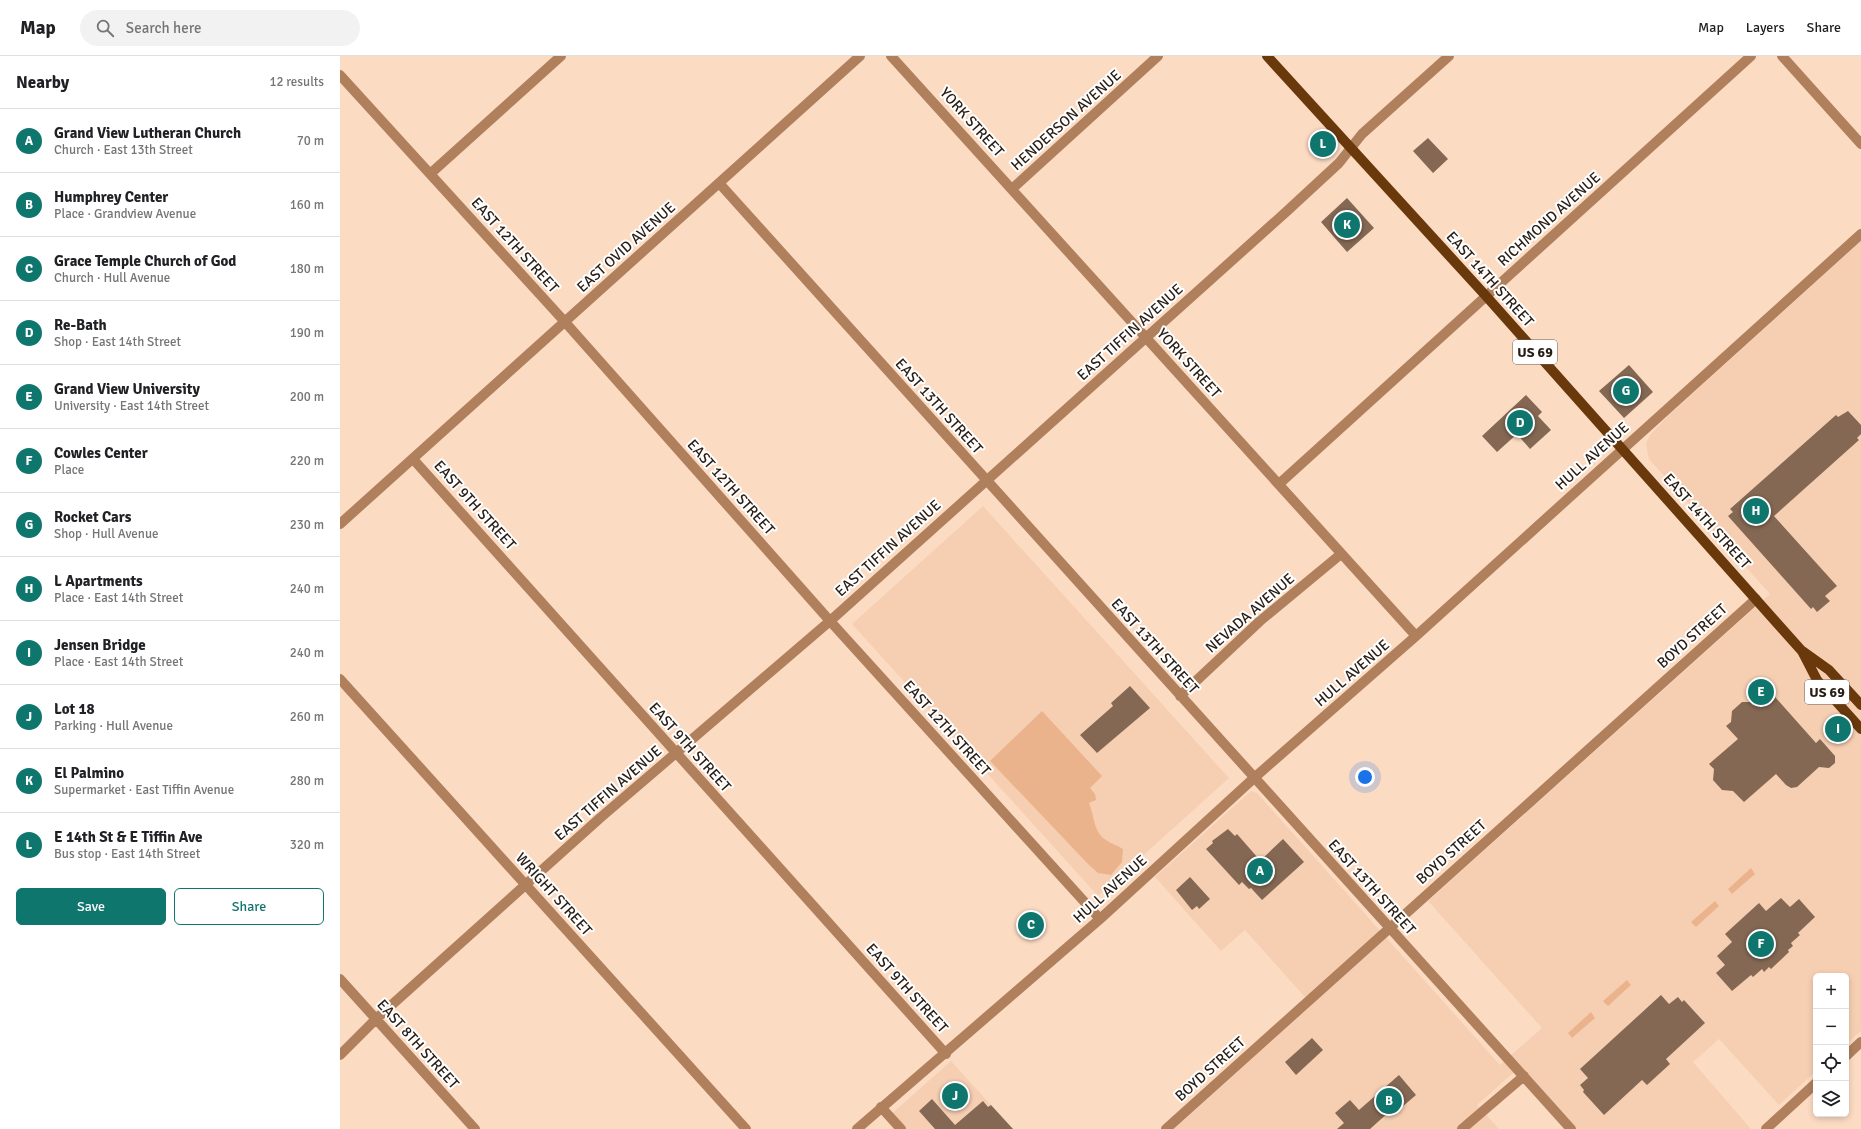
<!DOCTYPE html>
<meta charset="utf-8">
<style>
body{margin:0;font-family:Signika,sans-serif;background:#f2f2f2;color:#202124}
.controls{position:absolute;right:12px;bottom:12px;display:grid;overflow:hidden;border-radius:6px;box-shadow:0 2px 6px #0003}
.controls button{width:36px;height:36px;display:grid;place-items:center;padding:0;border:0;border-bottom:1px solid #e0e0e0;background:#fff;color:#202124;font:20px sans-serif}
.you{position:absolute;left:1025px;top:721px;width:14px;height:14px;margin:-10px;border:3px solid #fff;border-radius:50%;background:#1a73e8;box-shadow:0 0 0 6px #1a73e833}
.badge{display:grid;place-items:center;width:26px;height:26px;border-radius:50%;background:#0f766e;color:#fff;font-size:13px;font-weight:700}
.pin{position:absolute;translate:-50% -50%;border:2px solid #fff;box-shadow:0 1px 4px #0006}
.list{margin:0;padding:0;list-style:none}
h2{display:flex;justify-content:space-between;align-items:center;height:52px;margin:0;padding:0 16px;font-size:17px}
h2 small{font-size:13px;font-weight:400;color:#757577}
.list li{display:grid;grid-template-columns:26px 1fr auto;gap:12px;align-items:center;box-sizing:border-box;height:64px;padding:0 16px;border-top:1px solid #e0e0e0}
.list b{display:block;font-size:15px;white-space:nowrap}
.list p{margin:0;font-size:13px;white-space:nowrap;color:#757577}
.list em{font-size:13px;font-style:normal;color:#757577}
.actions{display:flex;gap:8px;padding:12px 16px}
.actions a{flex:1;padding:9px 0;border:1px solid #0f766e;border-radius:6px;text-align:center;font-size:14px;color:#0f766e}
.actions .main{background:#0f766e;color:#fff}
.icon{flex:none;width:22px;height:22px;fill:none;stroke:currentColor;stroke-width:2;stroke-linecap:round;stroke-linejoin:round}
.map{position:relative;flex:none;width:1521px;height:1073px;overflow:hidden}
header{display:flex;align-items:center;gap:24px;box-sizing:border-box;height:56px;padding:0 20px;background:#fff;border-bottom:1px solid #e0e0e0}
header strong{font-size:19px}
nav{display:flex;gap:22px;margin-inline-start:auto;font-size:14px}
.search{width:280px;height:36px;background:#f2f2f2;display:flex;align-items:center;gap:10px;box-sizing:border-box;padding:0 14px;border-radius:22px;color:#757577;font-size:15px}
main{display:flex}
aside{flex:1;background:#fff}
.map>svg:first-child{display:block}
.built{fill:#f6cfb3}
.green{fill:#eab38b}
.building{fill:#846853}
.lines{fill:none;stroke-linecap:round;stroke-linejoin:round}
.minor{stroke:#b0805d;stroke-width:10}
.tertiary{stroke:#b0805d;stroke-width:10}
.primary{stroke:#69390c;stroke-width:10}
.labels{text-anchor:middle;stroke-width:4;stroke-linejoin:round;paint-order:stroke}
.shield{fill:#fff;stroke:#68615a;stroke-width:1}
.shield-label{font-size:14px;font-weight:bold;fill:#281d14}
.street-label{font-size:15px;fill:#281d14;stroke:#fff}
</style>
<header>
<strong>Map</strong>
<div class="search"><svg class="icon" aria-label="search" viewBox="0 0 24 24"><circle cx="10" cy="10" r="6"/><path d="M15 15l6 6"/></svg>Search here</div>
<nav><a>Map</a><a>Layers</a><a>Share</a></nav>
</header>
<main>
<aside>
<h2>Nearby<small>12 results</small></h2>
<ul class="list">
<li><span class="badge">A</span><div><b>Grand View Lutheran Church</b><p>Church · East 13th Street</p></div><em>70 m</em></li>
<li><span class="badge">B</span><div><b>Humphrey Center</b><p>Place · Grandview Avenue</p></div><em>160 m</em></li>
<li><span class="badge">C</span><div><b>Grace Temple Church of God</b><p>Church · Hull Avenue</p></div><em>180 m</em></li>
<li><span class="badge">D</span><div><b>Re-Bath</b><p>Shop · East 14th Street</p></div><em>190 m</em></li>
<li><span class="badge">E</span><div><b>Grand View University</b><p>University · East 14th Street</p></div><em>200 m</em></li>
<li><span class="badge">F</span><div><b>Cowles Center</b><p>Place</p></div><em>220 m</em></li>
<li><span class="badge">G</span><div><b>Rocket Cars</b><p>Shop · Hull Avenue</p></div><em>230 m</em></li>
<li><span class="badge">H</span><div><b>L Apartments</b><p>Place · East 14th Street</p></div><em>240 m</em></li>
<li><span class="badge">I</span><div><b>Jensen Bridge</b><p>Place · East 14th Street</p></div><em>240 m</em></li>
<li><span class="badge">J</span><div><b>Lot 18</b><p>Parking · Hull Avenue</p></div><em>260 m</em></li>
<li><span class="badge">K</span><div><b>El Palmino</b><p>Supermarket · East Tiffin Avenue</p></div><em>280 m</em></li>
<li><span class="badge">L</span><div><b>E 14th St &amp; E Tiffin Ave</b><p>Bus stop · East 14th Street</p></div><em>320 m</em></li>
</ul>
<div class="actions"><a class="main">Save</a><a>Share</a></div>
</aside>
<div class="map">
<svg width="1521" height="1073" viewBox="0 0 1521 1073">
<rect width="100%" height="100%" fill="#fcdbc3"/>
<path class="built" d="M 1521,185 L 1521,975 L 1506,988 L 1506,920 L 1476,920 L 1476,1015 L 1439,1049 L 1379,983 L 1353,1006 L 1411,1073 L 1237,1073 L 1181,1010 L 1137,1049 L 1159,1073 L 834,1073 L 972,949 L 905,874 L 881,895 L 815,821 L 911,735 L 917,737 L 1160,1009 L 1202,972 L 1088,845 L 1430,538 L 1309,403 L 1306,388 L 1310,379 L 1328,360 Z
M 643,450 L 889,722 L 758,840 L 512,568 Z
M 611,1005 L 671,1071 L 668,1073 L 561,1073 L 549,1060 Z"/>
<path class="green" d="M 702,655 L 762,720 L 750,732 L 755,738 L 756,744 L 749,747 C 754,759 754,777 766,784 C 771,788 777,789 783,793 L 782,806 L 771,819 L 758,817 L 748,808 L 650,705 Z
M 1411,812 L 1415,818 L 1392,838 L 1388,833 Z
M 1375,845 L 1379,850 L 1356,871 L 1351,866 Z
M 1287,924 L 1291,929 L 1268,950 L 1263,945 Z
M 1251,956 L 1255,962 L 1232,982 L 1228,977 Z"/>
<path class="building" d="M 1088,82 L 1108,103 L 1093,117 L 1073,95 Z
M 1007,142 L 1034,172 L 1007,196 L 981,166 Z
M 1289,309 L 1313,336 L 1284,362 L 1259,335 Z
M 1186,339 L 1202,356 L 1198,360 L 1211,374 L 1190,393 L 1177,378 L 1157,396 L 1142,380 Z
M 1508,355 L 1521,369 L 1521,378 L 1517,382 L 1519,384 L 1434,460 L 1497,530 L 1485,540 L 1490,545 L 1477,556 L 1473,551 L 1471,553 L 1388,460 L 1393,456 L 1390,453 L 1496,359 L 1498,361 Z
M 790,630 L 810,652 L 757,697 L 740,679 L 773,650 L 771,647 Z
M 1428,633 L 1476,687 L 1480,683 L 1495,700 L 1495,707 L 1489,712 L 1479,711 L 1457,731 L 1451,732 L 1446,729 L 1436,718 L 1404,746 L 1393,735 L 1382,734 L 1373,724 L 1374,713 L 1369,708 L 1398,683 L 1386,670 L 1391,666 L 1392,655 L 1402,646 L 1413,646 Z
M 888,773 L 895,780 L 897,778 L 918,802 L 920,800 L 923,802 L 943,783 L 964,806 L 922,844 L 911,832 L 909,833 L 902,826 L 899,829 L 866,793 L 873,787 L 872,785 Z
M 850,821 L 870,843 L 859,853 L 857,850 L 852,854 L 836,834 Z
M 1441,842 L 1450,851 L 1459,843 L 1475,861 L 1458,877 L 1460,879 L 1451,887 L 1453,890 L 1448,894 L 1449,896 L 1431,913 L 1429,911 L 1424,916 L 1422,913 L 1413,921 L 1411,919 L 1392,935 L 1376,917 L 1385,909 L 1377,900 L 1392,886 L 1385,878 L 1419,847 L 1426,855 Z
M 1321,939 L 1329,948 L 1338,941 L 1342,946 L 1344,944 L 1365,967 L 1326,1003 L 1330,1008 L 1307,1029 L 1302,1024 L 1264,1059 L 1243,1036 L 1244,1034 L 1240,1029 L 1248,1022 L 1240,1013 Z
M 972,982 L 983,994 L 956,1019 L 945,1006 Z
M 1059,1019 L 1076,1039 L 1062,1051 L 1059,1047 L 1030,1073 L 997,1073 L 1004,1067 L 995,1057 L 1003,1050 L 1010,1044 L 1019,1054 Z
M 592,1043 L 615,1069 L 643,1045 L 648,1051 L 651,1049 L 673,1073 L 595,1073 L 579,1055 Z"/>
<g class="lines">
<path class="minor" d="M 551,0 L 1076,580
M 1442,0 L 1521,88
M 0,19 L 225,266 L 490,565 L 760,863
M 90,118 L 221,0
M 379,127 L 1231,1073
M 672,133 L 818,0
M 73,403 L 606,998
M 939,428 L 1411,0
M 0,468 L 520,0
M 0,623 L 406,1073
M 840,640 L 920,565 L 1001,498
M 0,923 L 135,1073
M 0,999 L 36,963 L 260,762 L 490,565 L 946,156 L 999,107 L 1022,78 L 1109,0
M 1506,1000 L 1521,986
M 517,1073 L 760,863 L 914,722 L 1076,580 L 1521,178
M 826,1073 L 1416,543
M 1122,1073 L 1184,1020
M 1426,1073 L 1476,1027"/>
<path class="tertiary" d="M 541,1051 L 561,1073"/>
<path class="primary" d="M 927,0 L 1146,240 L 1461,594 L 1489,614 L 1521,649
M 1462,595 L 1477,624 L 1521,673"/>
</g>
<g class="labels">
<g class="shield">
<rect x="1173" y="284" width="44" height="24" rx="3"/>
<rect x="1465" y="624" width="44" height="24" rx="3"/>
</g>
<g class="shield-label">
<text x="1195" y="301">US 69</text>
<text x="1487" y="641">US 69</text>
</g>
<g class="street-label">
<text transform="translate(726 64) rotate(-42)" y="5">HENDERSON AVENUE</text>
<text transform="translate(632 66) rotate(48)" y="5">YORK STREET</text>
<text transform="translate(1209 163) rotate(-42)" y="5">RICHMOND AVENUE</text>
<text transform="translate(175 189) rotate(48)" y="5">EAST 12TH STREET</text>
<text transform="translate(286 191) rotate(-42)" y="5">EAST OVID AVENUE</text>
<text transform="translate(1150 223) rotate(48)" y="5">EAST 14TH STREET</text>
<text transform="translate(790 276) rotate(-42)" y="5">EAST TIFFIN AVENUE</text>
<text transform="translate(849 307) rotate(48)" y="5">YORK STREET</text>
<text transform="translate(599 350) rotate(48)" y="5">EAST 13TH STREET</text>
<text transform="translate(1252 400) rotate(-42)" y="5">HULL AVENUE</text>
<text transform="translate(391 431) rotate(48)" y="5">EAST 12TH STREET</text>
<text transform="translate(135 449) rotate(48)" y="5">EAST 9TH STREET</text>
<text transform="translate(1367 465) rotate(48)" y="5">EAST 14TH STREET</text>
<text transform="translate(548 492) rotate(-42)" y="5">EAST TIFFIN AVENUE</text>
<text transform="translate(910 557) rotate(-41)" y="5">NEVADA AVENUE</text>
<text transform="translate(1352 580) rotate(-42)" y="5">BOYD STREET</text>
<text transform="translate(815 590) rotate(48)" y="5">EAST 13TH STREET</text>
<text transform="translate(1012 617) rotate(-41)" y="5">HULL AVENUE</text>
<text transform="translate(607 672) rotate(48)" y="5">EAST 12TH STREET</text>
<text transform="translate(350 691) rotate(48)" y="5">EAST 9TH STREET</text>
<text transform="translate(268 737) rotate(-41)" y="5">EAST TIFFIN AVENUE</text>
<text transform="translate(1111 796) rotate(-42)" y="5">BOYD STREET</text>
<text transform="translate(1032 831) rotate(48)" y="5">EAST 13TH STREET</text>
<text transform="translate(770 833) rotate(-42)" y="5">HULL AVENUE</text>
<text transform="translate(214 838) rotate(48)" y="5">WRIGHT STREET</text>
<text transform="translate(567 932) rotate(48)" y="5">EAST 9TH STREET</text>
<text transform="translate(78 988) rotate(48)" y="5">EAST 8TH STREET</text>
<text transform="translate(870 1013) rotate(-42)" y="5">BOYD STREET</text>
</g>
</g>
</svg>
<div class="controls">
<button>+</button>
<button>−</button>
<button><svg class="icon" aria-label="locate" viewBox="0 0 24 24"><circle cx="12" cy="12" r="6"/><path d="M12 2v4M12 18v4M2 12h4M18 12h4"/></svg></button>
<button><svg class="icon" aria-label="layers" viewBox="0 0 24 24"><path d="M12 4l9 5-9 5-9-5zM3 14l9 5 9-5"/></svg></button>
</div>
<div class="you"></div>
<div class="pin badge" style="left:920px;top:815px">A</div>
<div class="pin badge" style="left:1049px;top:1045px">B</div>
<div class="pin badge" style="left:691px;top:869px">C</div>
<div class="pin badge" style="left:1180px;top:367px">D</div>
<div class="pin badge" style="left:1421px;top:636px">E</div>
<div class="pin badge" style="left:1421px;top:888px">F</div>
<div class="pin badge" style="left:1286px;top:335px">G</div>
<div class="pin badge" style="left:1416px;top:455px">H</div>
<div class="pin badge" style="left:1498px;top:673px">I</div>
<div class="pin badge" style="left:615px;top:1040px">J</div>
<div class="pin badge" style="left:1007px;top:169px">K</div>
<div class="pin badge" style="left:983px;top:88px">L</div>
</div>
</main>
